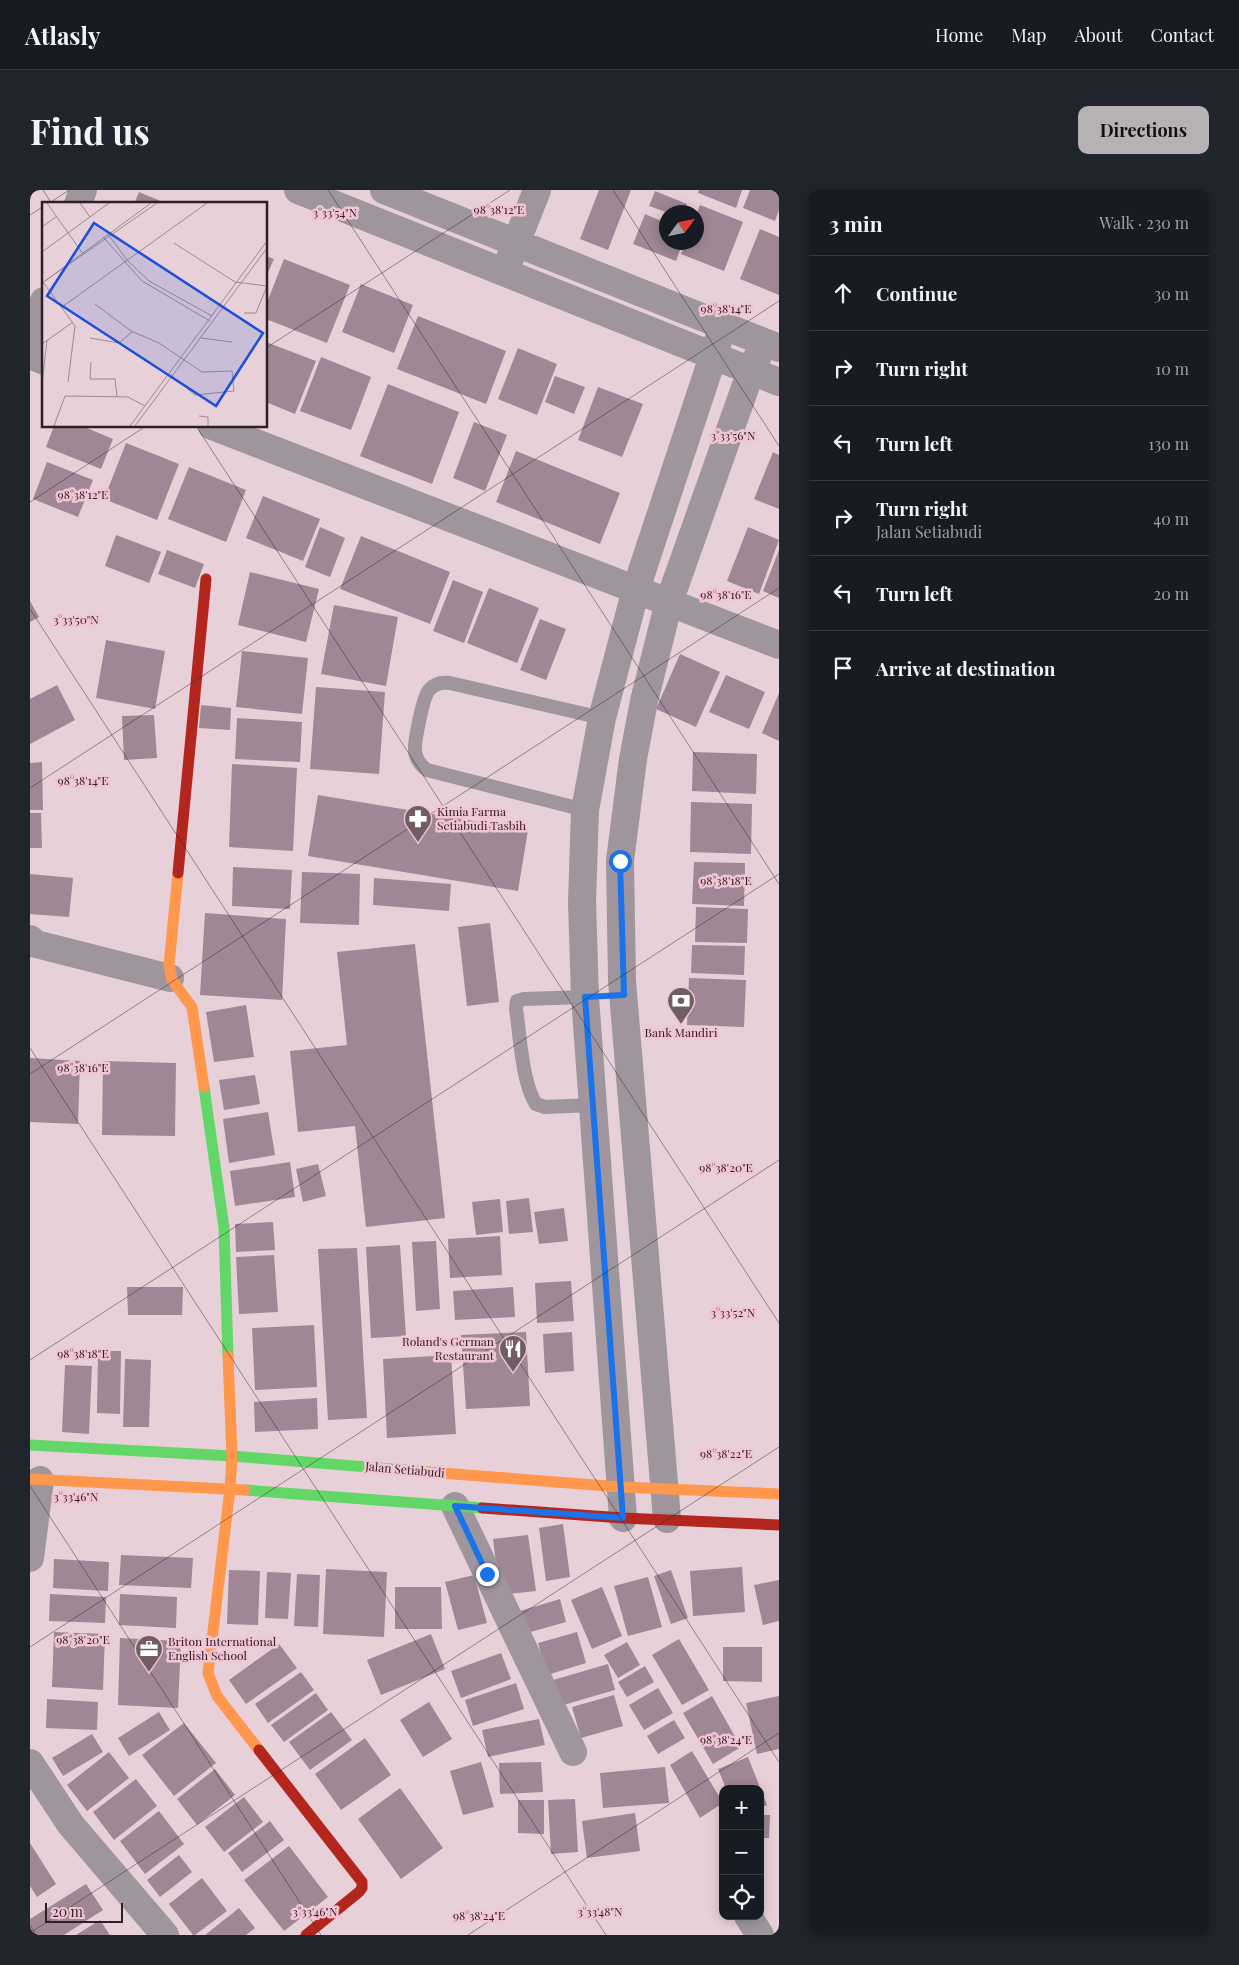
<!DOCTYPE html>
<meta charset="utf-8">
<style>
body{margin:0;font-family:"Playfair Display",serif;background:#20242c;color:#f1f3f6}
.controls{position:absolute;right:15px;bottom:15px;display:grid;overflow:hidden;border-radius:10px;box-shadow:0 2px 12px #0003}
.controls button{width:45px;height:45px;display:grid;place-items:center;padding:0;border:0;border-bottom:1px solid #363941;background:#171b24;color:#f1f3f6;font:25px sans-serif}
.compass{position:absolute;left:629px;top:15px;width:45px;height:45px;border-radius:50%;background:#171b24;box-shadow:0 2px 12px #0003;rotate:57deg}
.scale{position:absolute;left:15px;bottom:12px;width:78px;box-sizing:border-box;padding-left:5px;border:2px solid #302026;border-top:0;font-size:14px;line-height:18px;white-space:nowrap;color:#302026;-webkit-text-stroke:4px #f2c5d5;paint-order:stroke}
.stop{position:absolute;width:15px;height:15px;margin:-11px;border:4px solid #1a73e8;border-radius:50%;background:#fff}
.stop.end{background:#1a73e8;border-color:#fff;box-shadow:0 1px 5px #0008}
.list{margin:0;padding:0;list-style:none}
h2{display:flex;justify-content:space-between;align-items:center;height:65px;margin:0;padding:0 20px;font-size:21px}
h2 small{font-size:16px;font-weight:400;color:#9ea1a6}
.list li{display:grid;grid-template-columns:32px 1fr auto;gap:15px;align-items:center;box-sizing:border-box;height:75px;padding:0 20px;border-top:1px solid #363941}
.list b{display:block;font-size:19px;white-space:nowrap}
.list p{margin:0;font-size:16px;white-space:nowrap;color:#9ea1a6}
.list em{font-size:16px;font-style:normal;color:#9ea1a6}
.icon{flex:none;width:28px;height:28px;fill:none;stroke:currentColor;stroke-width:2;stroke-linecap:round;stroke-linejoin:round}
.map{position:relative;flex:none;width:749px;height:1745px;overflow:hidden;border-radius:10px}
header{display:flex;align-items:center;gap:30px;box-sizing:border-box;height:70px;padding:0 25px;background:#171b24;border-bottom:1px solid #363941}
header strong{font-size:24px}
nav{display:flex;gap:28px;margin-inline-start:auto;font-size:18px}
.intro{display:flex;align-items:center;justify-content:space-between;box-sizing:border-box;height:120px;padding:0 30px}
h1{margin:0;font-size:35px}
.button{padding:12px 22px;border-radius:10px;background:#b7b0b4;color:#111;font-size:18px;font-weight:700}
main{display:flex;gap:30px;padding:0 30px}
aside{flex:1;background:#171b24;border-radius:10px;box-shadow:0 2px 12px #0003}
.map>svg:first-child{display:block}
.building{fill:#9f8795}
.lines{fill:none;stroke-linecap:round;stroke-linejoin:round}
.lane{stroke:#9e969c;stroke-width:14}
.street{stroke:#9e969c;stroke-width:28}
.fast{stroke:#63d668;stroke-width:11}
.slow{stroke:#ff974d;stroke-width:11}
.jam{stroke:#b3261e;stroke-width:11}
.route{stroke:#1a73e8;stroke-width:6}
.ticks{fill:none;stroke:#302026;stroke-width:1;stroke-opacity:0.45}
.labels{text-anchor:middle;stroke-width:5;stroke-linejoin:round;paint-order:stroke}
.poi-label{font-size:12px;fill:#302026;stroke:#f2c5d5;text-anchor:start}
.street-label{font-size:12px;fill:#302026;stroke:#f2c5d5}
.inset-road{fill:none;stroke:#9e8a91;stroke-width:1}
.view{fill:#1d4ed8;fill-opacity:0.15;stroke:#1d4ed8;stroke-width:2.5}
.inset-edge{fill:none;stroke:#302026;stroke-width:2.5}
.ticks-label{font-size:12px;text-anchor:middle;fill:#302026;stroke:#f2c5d5;stroke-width:5;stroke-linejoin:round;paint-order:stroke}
</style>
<header>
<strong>Atlasly</strong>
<nav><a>Home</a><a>Map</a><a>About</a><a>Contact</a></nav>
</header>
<div class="intro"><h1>Find us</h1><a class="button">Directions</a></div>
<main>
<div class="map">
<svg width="749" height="1745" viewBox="0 0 749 1745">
<rect width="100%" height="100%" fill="#e8d0d8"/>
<path class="building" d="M 569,0 L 601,0 L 578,60 L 550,49 Z
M 669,0 L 712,0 L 706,18 L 668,3 Z
M 720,0 L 749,0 L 749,20 L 745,31 L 713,18 Z
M 625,1 L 657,14 L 654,22 L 636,22 L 619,16 Z
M 109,2 L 138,14 L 104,14 Z
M 670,15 L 713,32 L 694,81 L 651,64 L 656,52 L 666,52 L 666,25 Z
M 615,24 L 636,33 L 636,52 L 653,52 L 646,71 L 603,54 Z
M 730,39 L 749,47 L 749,105 L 710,89 Z
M 236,66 L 244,69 L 236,87 Z
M 254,69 L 320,95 L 297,153 L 236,129 L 236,115 Z
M 331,94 L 383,115 L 364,163 L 312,142 Z
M 388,126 L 476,161 L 456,214 L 367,179 Z
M 236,152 L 286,171 L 265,224 L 236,212 Z
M 488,158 L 527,174 L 507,225 L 468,209 Z
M 291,167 L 341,187 L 321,240 L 270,221 Z
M 525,186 L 555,197 L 544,224 L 515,212 Z
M 358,194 L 429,222 L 402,294 L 330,266 Z
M 568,197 L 613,214 L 592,267 L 548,250 Z
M 444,232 L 477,245 L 455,301 L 423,288 Z
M 24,236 L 52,236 L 83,249 L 71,279 L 16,257 Z
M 96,253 L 149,274 L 127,330 L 74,309 Z
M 486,261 L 590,303 L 570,354 L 466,312 Z
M 743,262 L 749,265 L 749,319 L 724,309 Z
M 17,272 L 63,290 L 48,327 L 3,309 Z
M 159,277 L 216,300 L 196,352 L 138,329 Z
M 233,306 L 290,329 L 273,371 L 216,348 Z
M 290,337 L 315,348 L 300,387 L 275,377 Z
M 718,337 L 749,350 L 729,404 L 697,391 Z
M 86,345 L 131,362 L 119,393 L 75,376 Z
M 331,346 L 420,382 L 400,434 L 310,399 Z
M 137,360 L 174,374 L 165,398 L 128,384 Z
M 749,360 L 749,408 L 733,401 Z
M 220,382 L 289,399 L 276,452 L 208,435 Z
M 423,390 L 453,402 L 434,453 L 403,441 Z
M 459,398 L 509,418 L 487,473 L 437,453 Z
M 0,411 L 9,427 L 0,432 Z
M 304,415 L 368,427 L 356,496 L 291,484 Z
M 510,429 L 536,439 L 516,490 L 490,480 Z
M 76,450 L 135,461 L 125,519 L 66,508 Z
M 212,461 L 278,468 L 272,524 L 206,517 Z
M 650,464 L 690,482 L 666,537 L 626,519 Z
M 696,485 L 735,502 L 719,539 L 679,522 Z
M 27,495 L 45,530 L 0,554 L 0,509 Z
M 286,497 L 355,502 L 349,584 L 280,579 Z
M 749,503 L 749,551 L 732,543 Z
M 171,515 L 201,518 L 200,540 L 169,538 Z
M 124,525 L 127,568 L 94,570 L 92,526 Z
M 207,528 L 272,532 L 270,572 L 205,569 Z
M 663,562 L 727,564 L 726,604 L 662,601 Z
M 12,572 L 13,620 L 0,620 L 0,573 Z
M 202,574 L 267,578 L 263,661 L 199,657 Z
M 288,605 L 498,640 L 488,701 L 278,666 Z
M 661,612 L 722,614 L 721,664 L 660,662 Z
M 0,623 L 11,623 L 12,658 L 0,658 Z
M 664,672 L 715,673 L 714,716 L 662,714 Z
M 203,677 L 262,680 L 260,719 L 202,716 Z
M 272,682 L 330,684 L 329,735 L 270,733 Z
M 0,684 L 43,688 L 39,727 L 0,724 Z
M 344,688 L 421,694 L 419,721 L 343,715 Z
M 666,717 L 718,719 L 717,753 L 665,752 Z
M 175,723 L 256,729 L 252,810 L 170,805 Z
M 460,733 L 469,812 L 437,816 L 428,737 Z
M 385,754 L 415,1028 L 336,1037 L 325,936 L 268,942 L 260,861 L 317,855 L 307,762 Z
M 662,755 L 715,756 L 714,785 L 661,783 Z
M 659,788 L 716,790 L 714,837 L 657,835 Z
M 216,815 L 224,867 L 184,872 L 176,822 Z
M 0,868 L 50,871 L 48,934 L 0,932 Z
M 73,871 L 146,873 L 145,946 L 72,945 Z
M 225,885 L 230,914 L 194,920 L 189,890 Z
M 238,922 L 245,965 L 199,973 L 193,929 Z
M 260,972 L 265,1007 L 205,1016 L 200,981 Z
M 288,974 L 296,1006 L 273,1012 L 266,979 Z
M 499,1008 L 503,1042 L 479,1044 L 476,1011 Z
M 470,1009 L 473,1042 L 446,1045 L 442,1012 Z
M 534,1018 L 538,1051 L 509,1054 L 504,1022 Z
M 243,1032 L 245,1060 L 206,1062 L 205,1034 Z
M 470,1046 L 472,1085 L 420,1088 L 418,1049 Z
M 406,1051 L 410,1119 L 386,1121 L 382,1052 Z
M 370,1055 L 376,1146 L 341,1148 L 336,1057 Z
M 327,1058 L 337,1228 L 298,1230 L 288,1059 Z
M 244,1065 L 248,1122 L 209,1124 L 206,1067 Z
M 541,1091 L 544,1131 L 507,1133 L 505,1093 Z
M 97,1097 L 153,1097 L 152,1125 L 98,1125 Z
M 483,1097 L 485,1127 L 425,1130 L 423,1101 Z
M 284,1135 L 287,1197 L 225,1200 L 222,1138 Z
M 496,1142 L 500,1216 L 436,1219 L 431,1145 Z
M 542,1142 L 544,1181 L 515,1183 L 513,1144 Z
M 68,1161 L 91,1161 L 90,1224 L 67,1223 Z
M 421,1165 L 426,1244 L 357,1248 L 353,1169 Z
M 95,1169 L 121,1170 L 119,1237 L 93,1237 Z
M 35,1175 L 62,1176 L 59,1244 L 32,1242 Z
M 287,1208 L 288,1239 L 225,1242 L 224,1212 Z
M 533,1334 L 540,1387 L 516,1391 L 509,1338 Z
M 498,1345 L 506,1401 L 470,1405 L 463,1349 Z
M 91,1365 L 163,1368 L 161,1398 L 89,1395 Z
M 24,1369 L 79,1372 L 78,1401 L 23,1398 Z
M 712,1377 L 715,1422 L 663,1426 L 660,1381 Z
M 296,1379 L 357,1382 L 354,1447 L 293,1444 Z
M 199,1380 L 230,1381 L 228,1435 L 197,1434 Z
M 641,1380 L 658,1428 L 641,1434 L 624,1386 Z
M 237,1382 L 261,1383 L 258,1429 L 235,1428 Z
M 267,1384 L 290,1385 L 288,1437 L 264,1436 Z
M 444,1385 L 457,1433 L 428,1440 L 415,1392 Z
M 618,1387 L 632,1437 L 598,1446 L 584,1396 Z
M 749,1390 L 749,1431 L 733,1435 L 724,1395 Z
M 365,1397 L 411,1397 L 412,1439 L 365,1439 Z
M 572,1397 L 592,1446 L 562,1459 L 541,1410 Z
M 20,1404 L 76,1407 L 75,1433 L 19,1431 Z
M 90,1404 L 147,1407 L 146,1438 L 89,1435 Z
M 530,1409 L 536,1432 L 497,1443 L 490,1421 Z
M 24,1442 L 75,1444 L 73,1500 L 22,1497 Z
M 547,1442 L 556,1473 L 517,1485 L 508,1453 Z
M 401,1444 L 415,1479 L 351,1505 L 337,1470 Z
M 90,1448 L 151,1451 L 148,1518 L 88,1515 Z
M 649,1449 L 679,1500 L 652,1515 L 622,1465 Z
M 597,1452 L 610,1475 L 588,1488 L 574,1465 Z
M 249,1454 L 267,1478 L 216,1514 L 199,1490 Z
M 693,1457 L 732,1457 L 732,1492 L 693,1491 Z
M 471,1463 L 481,1489 L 431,1508 L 421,1481 Z
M 578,1474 L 585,1500 L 530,1516 L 523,1490 Z
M 615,1476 L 624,1492 L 597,1507 L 588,1492 Z
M 271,1482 L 284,1500 L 238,1533 L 225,1514 Z
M 486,1493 L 494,1519 L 443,1536 L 435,1510 Z
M 628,1498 L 643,1523 L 614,1540 L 599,1515 Z
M 286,1503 L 298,1520 L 254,1552 L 241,1535 Z
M 584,1505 L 593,1536 L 551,1548 L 542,1517 Z
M 682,1506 L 711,1557 L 683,1574 L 653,1523 Z
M 749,1506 L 749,1559 L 727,1564 L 716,1513 Z
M 17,1509 L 68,1512 L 67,1540 L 16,1538 Z
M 399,1512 L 422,1549 L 393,1567 L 370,1530 Z
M 129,1522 L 140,1540 L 99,1566 L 88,1548 Z
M 301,1522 L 322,1550 L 280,1580 L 259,1552 Z
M 509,1529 L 515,1555 L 458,1567 L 452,1540 Z
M 644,1530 L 655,1548 L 628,1564 L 617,1546 Z
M 154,1533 L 186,1573 L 144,1606 L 112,1565 Z
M 62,1544 L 73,1562 L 33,1586 L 22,1568 Z
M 335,1548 L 361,1585 L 311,1620 L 285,1584 Z
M 662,1561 L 693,1613 L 670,1628 L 640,1575 Z
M 79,1562 L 99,1588 L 57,1621 L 37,1595 Z
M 718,1567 L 737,1615 L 730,1618 L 730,1599 L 696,1599 L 688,1579 Z
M 451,1572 L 464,1617 L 433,1625 L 420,1581 Z
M 511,1572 L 513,1602 L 470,1604 L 469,1573 Z
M 635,1577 L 639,1613 L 573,1618 L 570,1583 Z
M 185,1579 L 205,1605 L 167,1635 L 147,1609 Z
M 106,1589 L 127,1616 L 84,1650 L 63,1622 Z
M 370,1598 L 413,1658 L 371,1689 L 328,1629 Z
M 214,1607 L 233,1632 L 194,1662 L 175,1637 Z
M 545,1609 L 548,1662 L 521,1664 L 518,1610 Z
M 488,1610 L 514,1610 L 514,1644 L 488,1643 Z
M 129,1621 L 154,1654 L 115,1684 L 90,1651 Z
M 605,1623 L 610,1661 L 557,1668 L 552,1631 Z
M 730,1625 L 740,1625 L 739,1648 L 730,1648 Z
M 240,1631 L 254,1650 L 212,1682 L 198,1663 Z
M 0,1653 L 26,1694 L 7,1707 L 0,1696 Z
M 259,1656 L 298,1707 L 254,1741 L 214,1690 Z
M 149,1665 L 162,1682 L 130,1707 L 117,1690 Z
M 172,1688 L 197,1721 L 165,1745 L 163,1745 L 139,1714 Z
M 56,1694 L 73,1720 L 34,1745 L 0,1745 L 0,1729 Z
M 209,1718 L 225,1738 L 216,1745 L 175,1745 Z
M 70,1730 L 80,1745 L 46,1745 Z"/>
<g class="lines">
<path class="lane" d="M 555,620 L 397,580 C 390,575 386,569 385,561 C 384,552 393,507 399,500 C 404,494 412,492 420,493 L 572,528
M 555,807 L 494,809 L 487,811 L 486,819 C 490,845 492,893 506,914 L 515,917 L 563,915"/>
<path class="street" d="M 268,0 L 749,192
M 354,0 L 749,158
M 48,14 L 53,0
M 479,71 L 507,0
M 0,150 L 14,111
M 0,165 L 14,171
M 182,236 L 749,455
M 0,749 L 6,754 L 140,788
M 425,1316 L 543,1562
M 593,1328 L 555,807 L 552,712 L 555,620 L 572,528 L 606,399 L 693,136
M 637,1329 L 592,791 L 590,671 L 603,569 L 614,511 L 639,412 L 721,181 L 734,152
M 0,1368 L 10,1290
M 0,1573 L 41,1635 L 135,1745
M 718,1726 L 730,1745"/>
<path class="fast" d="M 174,897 L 194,1038 L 198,1166
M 0,1255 L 202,1266 L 398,1282
M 215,1300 L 452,1318"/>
<path class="slow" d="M 148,683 L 139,775 L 142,790 L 162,817 L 174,897
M 198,1166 L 202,1266 L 200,1299 L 178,1483 L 187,1506 L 229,1560
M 398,1282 L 591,1297 L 749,1304
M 0,1289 L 215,1300"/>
<path class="jam" d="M 148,683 L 176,389
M 452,1318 L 593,1328 L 749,1335
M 229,1560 L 332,1692 L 332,1698 L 329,1702 L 276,1745"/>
</g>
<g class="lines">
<path class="route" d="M 457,1384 L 425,1316 L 593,1328 L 555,807 L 594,805 L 590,671"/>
</g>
<path class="ticks" d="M 13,0 L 22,14M 298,0 L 749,694M 583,0 L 749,256M 18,14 L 39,0M 0,25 L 14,16M 236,158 L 480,0M 166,236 L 749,1133M 0,312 L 116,236M 0,419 L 749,1572M 0,598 L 749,111M 0,858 L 576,1745M 0,884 L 749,398M 0,1170 L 749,684M 0,1296 L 291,1745M 0,1457 L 749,970M 0,1735 L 6,1745M 0,1743 L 749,1257M 438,1745 L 749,1543"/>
<defs>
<symbol id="pharmacy-pin" viewBox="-11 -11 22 30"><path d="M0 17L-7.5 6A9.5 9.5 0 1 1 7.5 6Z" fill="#705e64" stroke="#f2c5d5"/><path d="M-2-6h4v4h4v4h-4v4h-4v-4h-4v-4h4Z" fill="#fff"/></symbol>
<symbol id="bank-pin" viewBox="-11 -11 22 30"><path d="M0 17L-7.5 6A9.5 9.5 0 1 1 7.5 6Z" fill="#705e64" stroke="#f2c5d5"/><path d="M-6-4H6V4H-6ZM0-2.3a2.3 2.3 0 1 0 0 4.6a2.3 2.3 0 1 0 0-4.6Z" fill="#fff"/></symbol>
<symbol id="restaurant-pin" viewBox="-11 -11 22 30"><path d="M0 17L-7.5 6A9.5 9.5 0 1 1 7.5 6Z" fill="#705e64" stroke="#f2c5d5"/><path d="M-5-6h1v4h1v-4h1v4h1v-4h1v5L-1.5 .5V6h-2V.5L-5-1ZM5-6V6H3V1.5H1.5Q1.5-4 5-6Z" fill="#fff"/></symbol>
<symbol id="office-pin" viewBox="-11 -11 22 30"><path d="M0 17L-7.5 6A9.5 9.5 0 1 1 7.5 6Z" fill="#705e64" stroke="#f2c5d5"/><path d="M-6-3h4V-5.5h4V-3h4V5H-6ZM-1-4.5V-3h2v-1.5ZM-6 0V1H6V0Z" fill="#fff"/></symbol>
</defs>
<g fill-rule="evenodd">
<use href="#pharmacy-pin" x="372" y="613" width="32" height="43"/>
<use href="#bank-pin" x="635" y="795" width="32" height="43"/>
<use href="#restaurant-pin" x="467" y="1143" width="32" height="43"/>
<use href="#office-pin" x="103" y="1443" width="32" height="43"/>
</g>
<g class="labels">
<g class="poi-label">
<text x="407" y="626">Kimia Farma<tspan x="407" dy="14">Setiabudi Tasbih</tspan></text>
<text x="651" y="847" text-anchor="middle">Bank Mandiri</text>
<text x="464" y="1156" text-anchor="end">Roland's German<tspan x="464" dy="14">Restaurant</tspan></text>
<text x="138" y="1456">Briton International<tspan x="138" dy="14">English School</tspan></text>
</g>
<g class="street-label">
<text transform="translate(375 1280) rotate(5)" y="4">Jalan Setiabudi</text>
</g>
</g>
<g transform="translate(12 12)">
<rect width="225" height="225" fill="#e8d0d8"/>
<path class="inset-road" d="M 5,1 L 41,52M 38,1 L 48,15M 0,25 L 15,14M 66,32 L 85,58 L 107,79 L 170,114M 61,35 L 100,79 L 168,119M 132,41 L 193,80 L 225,84M 0,50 L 67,1M 3,79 L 109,1M 1,80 L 33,124 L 26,180M 0,81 L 115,1M 53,102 L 89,129 L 117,141 L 160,170 L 190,169 L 192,189 L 153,193 L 130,174M 20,105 L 165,1M 202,111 L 214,111 L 225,84M 48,136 L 77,141 L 90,130M 159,136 L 190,140M 0,142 L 31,120M 49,160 L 48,177 L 73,177 L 75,194M 0,182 L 5,138M 157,214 L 166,215 L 166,224M 12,224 L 23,194 L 86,195 L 103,204M 88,224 L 225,39M 93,224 L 225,46"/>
<path class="view" d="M 52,21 L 221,131 L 174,204 L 5,94 Z"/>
<rect width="225" height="225" class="inset-edge"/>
</g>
<g class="ticks-label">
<text x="469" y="24">98°38'12"E</text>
<text x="305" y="27">3°33'54"N</text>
<text x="696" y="123">98°38'14"E</text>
<text x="703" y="250">3°33'56"N</text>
<text x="53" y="309">98°38'12"E</text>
<text x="696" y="409">98°38'16"E</text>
<text x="46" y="434">3°33'50"N</text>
<text x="53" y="595">98°38'14"E</text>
<text x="696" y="695">98°38'18"E</text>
<text x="53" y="882">98°38'16"E</text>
<text x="696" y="982">98°38'20"E</text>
<text x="703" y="1127">3°33'52"N</text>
<text x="53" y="1168">98°38'18"E</text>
<text x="696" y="1268">98°38'22"E</text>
<text x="46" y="1311">3°33'46"N</text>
<text x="53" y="1454">98°38'20"E</text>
<text x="696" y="1554">98°38'24"E</text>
<text x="285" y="1726">3°33'46"N</text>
<text x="570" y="1726">3°33'48"N</text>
<text x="449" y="1730">98°38'24"E</text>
</g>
</svg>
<div class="controls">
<button>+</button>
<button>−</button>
<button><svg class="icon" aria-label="locate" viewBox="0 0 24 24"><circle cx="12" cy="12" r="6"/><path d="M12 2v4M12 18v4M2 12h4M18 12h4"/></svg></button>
</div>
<svg class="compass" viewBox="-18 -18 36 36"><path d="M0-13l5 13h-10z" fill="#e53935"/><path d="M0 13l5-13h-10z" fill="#9ea1a6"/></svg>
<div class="scale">20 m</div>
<div class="stop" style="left:590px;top:671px"></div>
<div class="stop end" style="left:457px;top:1384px"></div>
</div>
<aside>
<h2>3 min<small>Walk · 230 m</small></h2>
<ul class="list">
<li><svg class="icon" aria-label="ahead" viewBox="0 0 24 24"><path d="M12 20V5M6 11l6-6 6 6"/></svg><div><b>Continue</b></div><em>30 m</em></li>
<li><svg class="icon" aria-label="right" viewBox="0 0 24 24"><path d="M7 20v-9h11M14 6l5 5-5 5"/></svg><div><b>Turn right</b></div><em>10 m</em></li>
<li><svg class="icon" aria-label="left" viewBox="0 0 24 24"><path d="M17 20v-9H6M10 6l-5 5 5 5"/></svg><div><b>Turn left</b></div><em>130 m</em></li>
<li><svg class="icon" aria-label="right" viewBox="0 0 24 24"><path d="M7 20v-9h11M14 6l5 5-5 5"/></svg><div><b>Turn right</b><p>Jalan Setiabudi</p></div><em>40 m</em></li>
<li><svg class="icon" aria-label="left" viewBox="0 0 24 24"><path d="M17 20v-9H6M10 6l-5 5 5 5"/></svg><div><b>Turn left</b></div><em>20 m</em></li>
<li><svg class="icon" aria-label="arrive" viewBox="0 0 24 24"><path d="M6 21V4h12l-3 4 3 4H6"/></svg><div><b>Arrive at destination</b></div></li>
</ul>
</aside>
</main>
